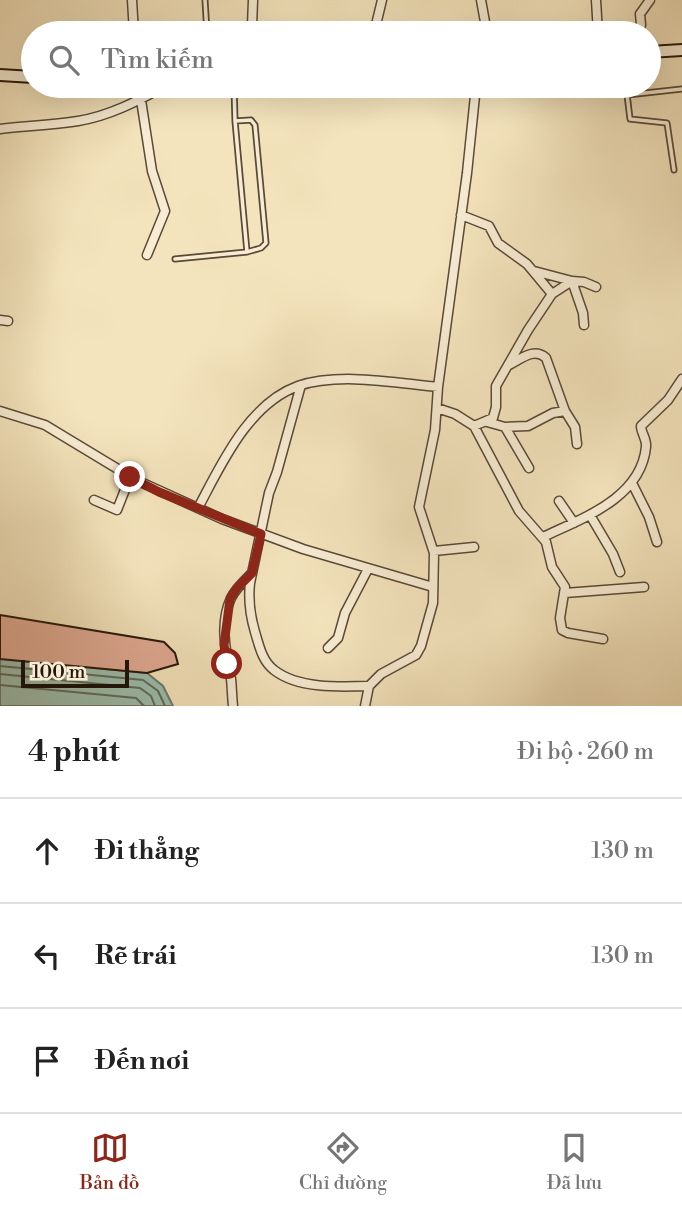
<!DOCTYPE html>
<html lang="vi">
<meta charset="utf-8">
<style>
body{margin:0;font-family:"Libre Bodoni",serif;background:#f6f6f6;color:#222}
.scale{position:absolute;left:21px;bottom:18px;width:108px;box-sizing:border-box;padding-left:7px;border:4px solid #25170a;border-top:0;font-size:19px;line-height:24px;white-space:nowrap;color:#25170a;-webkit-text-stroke:5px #f8edd4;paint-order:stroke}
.stop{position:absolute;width:21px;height:21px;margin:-16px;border:5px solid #8f2418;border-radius:50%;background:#fff}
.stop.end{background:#8f2418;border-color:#fff;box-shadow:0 2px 7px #0008}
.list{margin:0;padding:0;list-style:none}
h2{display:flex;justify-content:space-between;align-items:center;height:91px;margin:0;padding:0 28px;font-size:30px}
h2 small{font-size:23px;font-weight:400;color:#767676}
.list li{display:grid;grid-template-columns:46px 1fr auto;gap:21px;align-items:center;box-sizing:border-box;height:105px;padding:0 28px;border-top:2px solid #e0e0e0}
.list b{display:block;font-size:26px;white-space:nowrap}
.list em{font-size:23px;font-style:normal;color:#767676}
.icon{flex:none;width:38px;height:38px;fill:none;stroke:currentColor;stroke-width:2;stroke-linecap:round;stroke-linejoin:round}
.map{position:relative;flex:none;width:682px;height:706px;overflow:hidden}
.search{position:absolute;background:#fff;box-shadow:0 7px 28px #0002;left:21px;right:21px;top:21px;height:77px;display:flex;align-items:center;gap:18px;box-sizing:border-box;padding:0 24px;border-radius:38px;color:#767676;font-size:26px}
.sheet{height:406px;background:#fff}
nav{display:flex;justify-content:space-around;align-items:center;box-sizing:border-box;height:98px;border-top:2px solid #e0e0e0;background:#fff;font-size:19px;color:#767676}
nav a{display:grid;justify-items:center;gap:4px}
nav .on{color:#8f2418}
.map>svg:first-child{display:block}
.water{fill:#9cbfaf;stroke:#6c7c6d;stroke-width:2}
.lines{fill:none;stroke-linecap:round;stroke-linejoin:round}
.shore{stroke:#606b5c;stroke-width:2}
.building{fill:#e1ab95;stroke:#25170a;stroke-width:2}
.service-casing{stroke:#594a37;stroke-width:7}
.minor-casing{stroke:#594a37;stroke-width:11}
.secondary-casing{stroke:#25170a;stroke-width:14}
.service{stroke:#f8edd4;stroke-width:3.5}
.minor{stroke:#f8edd4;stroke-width:8}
.secondary{stroke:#f8edd4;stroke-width:10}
.route{stroke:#8f2418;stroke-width:9}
</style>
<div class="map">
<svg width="682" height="706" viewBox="0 0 682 706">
<rect width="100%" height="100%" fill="#f4e4bd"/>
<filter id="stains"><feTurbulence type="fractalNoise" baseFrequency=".00286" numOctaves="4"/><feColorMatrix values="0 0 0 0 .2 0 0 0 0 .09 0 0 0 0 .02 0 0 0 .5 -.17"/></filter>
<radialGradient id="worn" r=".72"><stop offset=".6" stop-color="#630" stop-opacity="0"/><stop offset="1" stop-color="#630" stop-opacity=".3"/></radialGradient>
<path class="water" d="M 0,659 L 147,673 L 163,686 L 173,706 L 0,706 Z"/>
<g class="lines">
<path class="shore" d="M 0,666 L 143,680 L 158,691 L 165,706
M 0,674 L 140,688 L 151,696 L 155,706
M 0,685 L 136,698 L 144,706"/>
</g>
<path class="building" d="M 0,615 L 164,642 L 175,653 L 178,664 L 147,673 L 0,659 Z"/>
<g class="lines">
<defs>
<path id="service" d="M 205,0 L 207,33
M 626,86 L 630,119 L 667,123 L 674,170
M 627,95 L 682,89
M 235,121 L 251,120 L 255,125 L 266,243 L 261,248 L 247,252
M 175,259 L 247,252 L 235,121 L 234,86"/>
<path id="minor" d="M 132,0 L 134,33
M 253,0 L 252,26 L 256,33
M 481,0 L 487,33
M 596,0 L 598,33
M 374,33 L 382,0
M 638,33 L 641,25 L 640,14 L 650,0
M 141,100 L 152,171 L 165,211 L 147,255
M 0,129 C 26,126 52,125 78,121 C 109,116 138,101 165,86
M 461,215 L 489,226 L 498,243 L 527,264 L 552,294
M 534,271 L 572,281 L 583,313 L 584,325
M 0,320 L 8,321
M 509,365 C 521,359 534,347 546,358 L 565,411 L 575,427 L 577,444
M 301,385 L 277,472 L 269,493 L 250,583 C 248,601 250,615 255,632 C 259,645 262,661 274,670 C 298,689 341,687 369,686
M 437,408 L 455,414 L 474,426 L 519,511 L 546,542 L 552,567 L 565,587 L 560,618 L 562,630 L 568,633 L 603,639
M 0,411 L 45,425 L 136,480 L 222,519 L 303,549 L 433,587
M 487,422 L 505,427 L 529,468
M 474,426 L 493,418 L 496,407 L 496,386 L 528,330 L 552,294 L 572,281 L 584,282 L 596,287
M 505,427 L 528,426 L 553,413 L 565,411
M 632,483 L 649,517 L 657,542
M 94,500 L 117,510 L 130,477
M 559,501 L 574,523
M 198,508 C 221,465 248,404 298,386 C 339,372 396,383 438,387
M 590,515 L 613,554 L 620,572
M 543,537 C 583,518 641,498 646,447 C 647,439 641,433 641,426 L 668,400 L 682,379
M 434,551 L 474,547
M 565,593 L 644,587
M 328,648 L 338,638 L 345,613 L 368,569
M 233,706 C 232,697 232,688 231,679 C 226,652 219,624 231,598 C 236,588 244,581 252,573
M 365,706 L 369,686 L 381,674 L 416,655 L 421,646 L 433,603 L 434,553 L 419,507 L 435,430 L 438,387 L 467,173 L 476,86"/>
<path id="secondary" d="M 649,52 L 682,50
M 0,75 L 33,77"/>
</defs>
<use href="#service" class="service-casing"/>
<use href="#minor" class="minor-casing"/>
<use href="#secondary" class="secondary-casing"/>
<use href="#service" class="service"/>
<use href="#minor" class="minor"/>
<use href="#secondary" class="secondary"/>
</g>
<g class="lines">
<path class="route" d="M 130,477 L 159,492 L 261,534 L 252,573 L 237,588 L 230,599 L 224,645 L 227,664"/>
</g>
<rect width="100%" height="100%" filter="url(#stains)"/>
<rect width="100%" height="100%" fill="url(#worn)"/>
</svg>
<div class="scale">100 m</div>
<div class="stop" style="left:227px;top:664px"></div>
<div class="stop end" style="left:130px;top:477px"></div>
<div class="search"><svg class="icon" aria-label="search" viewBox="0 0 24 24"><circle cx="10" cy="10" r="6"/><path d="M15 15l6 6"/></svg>Tìm kiếm</div>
</div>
<section class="sheet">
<h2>4 phút<small>Đi bộ · 260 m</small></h2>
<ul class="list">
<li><svg class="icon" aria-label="ahead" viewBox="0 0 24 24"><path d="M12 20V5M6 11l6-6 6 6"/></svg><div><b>Đi thẳng</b></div><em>130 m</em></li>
<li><svg class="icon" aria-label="left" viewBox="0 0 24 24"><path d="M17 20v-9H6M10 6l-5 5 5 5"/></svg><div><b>Rẽ trái</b></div><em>130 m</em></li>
<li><svg class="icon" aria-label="arrive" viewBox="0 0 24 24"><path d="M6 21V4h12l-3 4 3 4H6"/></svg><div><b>Đến nơi</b></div></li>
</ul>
</section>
<nav>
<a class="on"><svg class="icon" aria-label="map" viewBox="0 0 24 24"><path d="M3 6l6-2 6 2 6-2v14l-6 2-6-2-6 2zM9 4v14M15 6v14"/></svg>Bản đồ</a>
<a><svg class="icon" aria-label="directions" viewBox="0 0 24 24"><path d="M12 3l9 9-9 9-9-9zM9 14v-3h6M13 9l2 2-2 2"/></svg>Chỉ đường</a>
<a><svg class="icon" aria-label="saved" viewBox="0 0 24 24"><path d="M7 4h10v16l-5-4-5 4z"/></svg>Đã lưu</a>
</nav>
